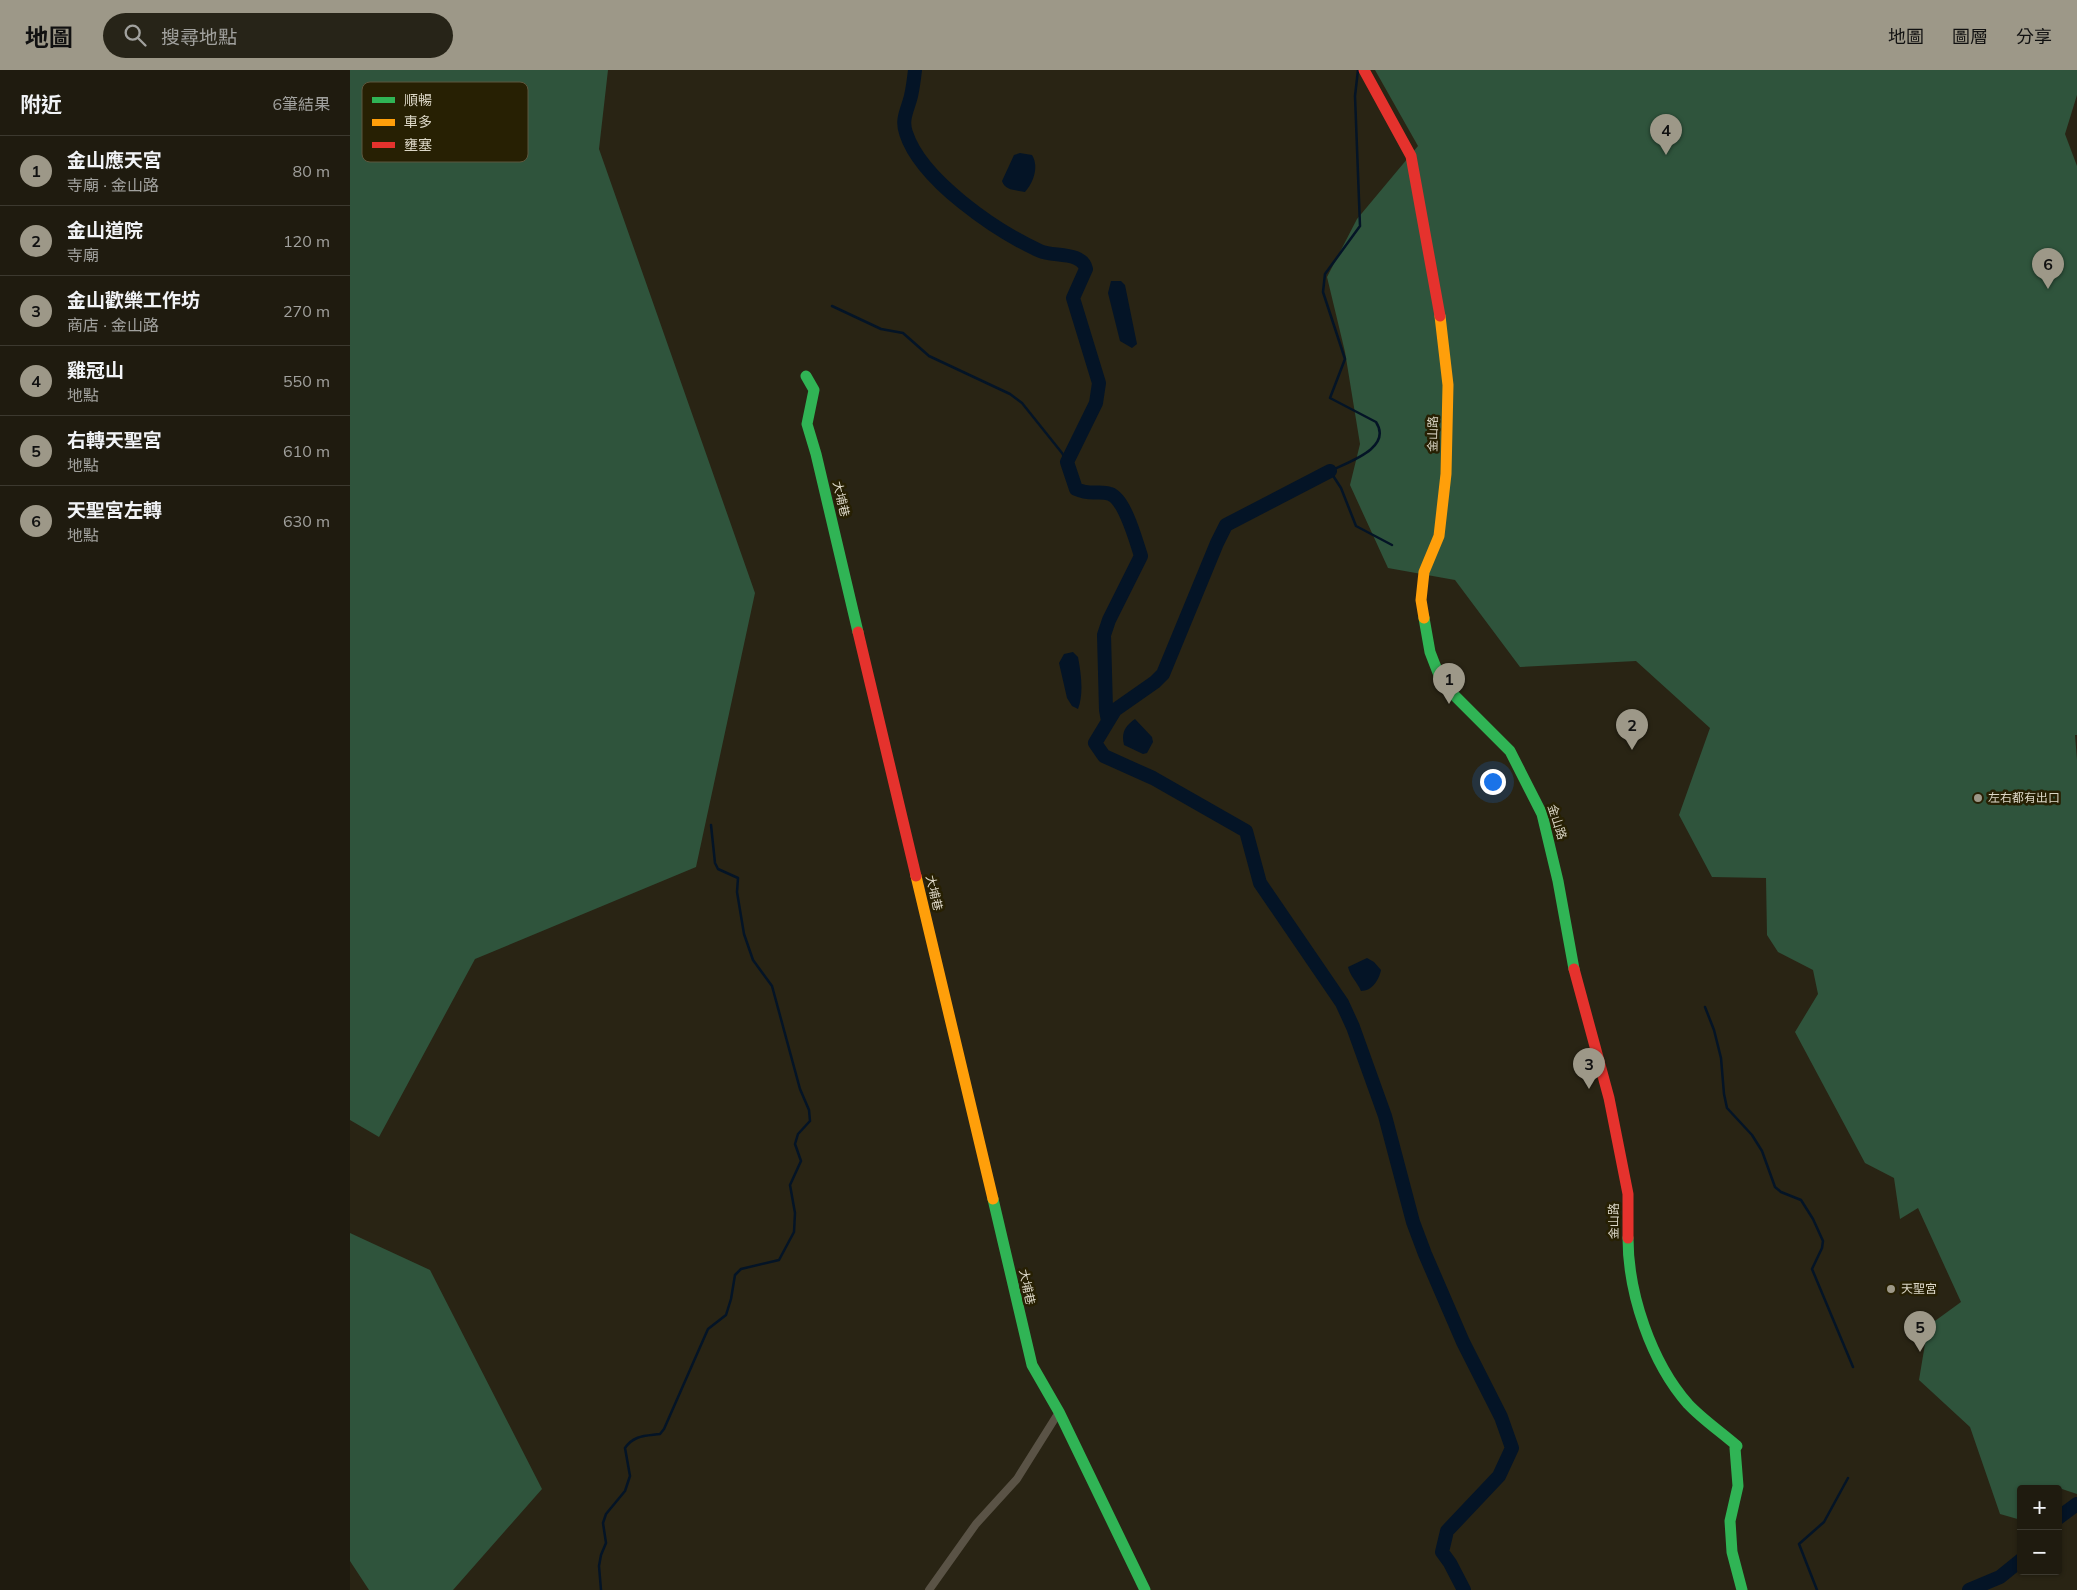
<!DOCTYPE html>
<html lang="zh-TW">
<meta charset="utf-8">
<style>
body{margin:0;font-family:Mulish,"Noto Sans TC",sans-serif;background:#272418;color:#f1f3f6}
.controls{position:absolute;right:15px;bottom:15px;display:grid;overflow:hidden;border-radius:5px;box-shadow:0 1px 4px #0004}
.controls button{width:45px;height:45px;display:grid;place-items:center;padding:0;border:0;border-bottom:1px solid #3c392f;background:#1f1b0f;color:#f1f3f6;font:25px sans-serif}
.you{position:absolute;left:1142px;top:711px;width:18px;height:18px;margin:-12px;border:4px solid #fff;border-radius:50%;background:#1a73e8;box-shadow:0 0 0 8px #1a73e833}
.badge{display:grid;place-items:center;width:32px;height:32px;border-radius:50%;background:#9d9888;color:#111;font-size:16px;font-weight:700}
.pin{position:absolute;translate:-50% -41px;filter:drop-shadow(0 1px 2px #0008)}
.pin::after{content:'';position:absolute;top:26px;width:18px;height:15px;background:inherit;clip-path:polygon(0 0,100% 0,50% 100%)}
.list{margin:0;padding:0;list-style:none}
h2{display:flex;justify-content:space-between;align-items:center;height:65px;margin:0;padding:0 20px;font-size:21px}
h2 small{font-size:16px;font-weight:400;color:#a1a19e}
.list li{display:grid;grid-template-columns:32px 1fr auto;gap:15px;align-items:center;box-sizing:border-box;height:70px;padding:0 20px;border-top:1px solid #3c392f}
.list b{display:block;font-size:19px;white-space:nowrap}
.list p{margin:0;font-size:16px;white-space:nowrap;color:#a1a19e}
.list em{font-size:16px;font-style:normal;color:#a1a19e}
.icon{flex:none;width:28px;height:28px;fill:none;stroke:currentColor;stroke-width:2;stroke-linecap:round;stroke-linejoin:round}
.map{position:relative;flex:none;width:1727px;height:1520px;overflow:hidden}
header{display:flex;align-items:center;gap:30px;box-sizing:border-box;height:70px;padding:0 25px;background:#9d9888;color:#111}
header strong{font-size:24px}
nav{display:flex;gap:28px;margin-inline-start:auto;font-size:18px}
.search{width:350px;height:45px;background:#272418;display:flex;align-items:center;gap:12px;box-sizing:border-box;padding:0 18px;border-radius:28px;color:#a1a19e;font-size:19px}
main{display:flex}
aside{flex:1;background:#1f1b0f}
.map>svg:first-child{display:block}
.forest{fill:#2f543c}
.water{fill:#041426}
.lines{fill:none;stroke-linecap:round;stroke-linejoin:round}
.stream{stroke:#041426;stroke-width:2.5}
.river{stroke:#041426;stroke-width:14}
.street{stroke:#5a5346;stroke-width:8}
.fast{stroke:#30b455;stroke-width:11}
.slow{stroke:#ff9f0a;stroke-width:11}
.jam{stroke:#e5322d;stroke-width:11}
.poi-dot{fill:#9d9888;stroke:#272003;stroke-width:2}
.labels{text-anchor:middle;stroke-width:5;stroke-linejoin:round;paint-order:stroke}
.street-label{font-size:12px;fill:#dcd7c7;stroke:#272003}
.poi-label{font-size:12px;fill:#dcd7c7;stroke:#272003;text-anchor:start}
.key{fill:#272003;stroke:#5d573e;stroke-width:1}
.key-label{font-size:14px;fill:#dcd7c7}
</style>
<header>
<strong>地圖</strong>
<div class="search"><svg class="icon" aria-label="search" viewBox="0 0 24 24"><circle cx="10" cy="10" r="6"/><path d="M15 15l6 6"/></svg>搜尋地點</div>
<nav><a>地圖</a><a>圖層</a><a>分享</a></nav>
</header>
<main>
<aside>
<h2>附近<small>6筆結果</small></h2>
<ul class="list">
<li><span class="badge">1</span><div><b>金山應天宮</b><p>寺廟 · 金山路</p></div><em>80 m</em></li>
<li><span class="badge">2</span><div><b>金山道院</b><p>寺廟</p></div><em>120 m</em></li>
<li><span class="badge">3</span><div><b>金山歡樂工作坊</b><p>商店 · 金山路</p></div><em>270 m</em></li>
<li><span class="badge">4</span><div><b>雞冠山</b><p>地點</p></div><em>550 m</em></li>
<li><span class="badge">5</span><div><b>右轉天聖宮</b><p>地點</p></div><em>610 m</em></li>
<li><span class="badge">6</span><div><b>天聖宮左轉</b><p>地點</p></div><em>630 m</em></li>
</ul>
</aside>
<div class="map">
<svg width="1727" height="1520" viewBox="0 0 1727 1520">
<rect width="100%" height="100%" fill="#292414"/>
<path class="forest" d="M 0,0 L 258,0 L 249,79 L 405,523 L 346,797 L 125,889 L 29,1067 L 0,1050 Z
M 1025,0 L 1727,0 L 1727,25 L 1715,64 L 1727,96 L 1727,665 L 1725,665 L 1727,690 L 1727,1424 L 1712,1419 L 1708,1423 L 1708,1419 L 1671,1419 L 1671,1450 L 1650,1444 L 1620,1357 L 1569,1310 L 1578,1256 L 1611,1232 L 1568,1138 L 1550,1149 L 1544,1108 L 1515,1093 L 1445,962 L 1468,924 L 1463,900 L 1428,882 L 1417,865 L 1416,808 L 1362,807 L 1329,745 L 1360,658 L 1286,591 L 1170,597 L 1105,510 L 1038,498 L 1000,415 L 1010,374 L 995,282 L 977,207 L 1007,149 L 1068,76 Z
M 0,1163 L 80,1200 L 192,1419 L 103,1520 L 19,1520 L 0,1491 Z"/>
<path class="water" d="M 670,83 L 682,85 C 689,96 684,112 675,122 C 667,120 655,121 652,111 L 664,85 Z
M 761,211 L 771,211 L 775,215 L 787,274 L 782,278 L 770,271 L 758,223 Z
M 723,582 L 728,587 C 731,603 734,623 728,639 L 722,636 L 717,628 L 709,593 L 714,584 Z
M 785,649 L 802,667 L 803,672 L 797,683 L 793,684 L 774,675 C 771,663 775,656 785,649 Z
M 1017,888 L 1024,892 L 1031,900 C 1029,910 1022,921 1011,921 C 1007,912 1000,906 998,897 Z"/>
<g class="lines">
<path class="stream" d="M 1008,0 L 1005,26 L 1010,156 L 975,204 L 973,222 L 995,289 L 980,328 L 1026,352 C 1043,378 998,392 980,401 L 991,418 L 1006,456 L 1042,475
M 482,236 L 531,259 L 553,263 L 579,286 L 660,324 L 672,333 L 712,383 L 717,392
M 1355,937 L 1364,960 L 1371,988 L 1374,1024 L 1377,1038 L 1402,1065 L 1412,1081 L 1425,1117 L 1431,1122 L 1451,1130 L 1463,1149 L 1473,1171 L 1472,1178 L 1462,1199 L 1503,1297
M 251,1520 L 249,1496 L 251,1485 L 256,1473 L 253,1453 L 256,1444 L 275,1421 L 280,1406 L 275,1378 C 284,1365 295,1366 310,1364 L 314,1359 L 358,1259 L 376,1245 L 381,1229 L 385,1205 L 391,1199 L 429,1190 L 444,1162 L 445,1143 L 440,1115 L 451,1091 L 445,1074 L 448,1064 L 460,1051 L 459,1040 L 450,1019 L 422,916 L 403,890 L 394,864 L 387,822 L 388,808 L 368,799 L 365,793 L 361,755
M 1467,1520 L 1449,1474 L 1474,1452 L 1498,1408"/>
<path class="river" d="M 565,0 C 564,9 563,17 561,26 C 558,39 551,49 556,63 C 571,110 646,161 690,181 C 703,187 732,181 736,199 L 723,228 L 749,313 L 746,333 L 717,392 L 726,419 C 741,426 749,420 760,424 C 775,429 786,471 791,486 L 759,550 L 754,565 L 756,640 L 758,651
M 980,401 L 876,455 L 867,473 L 813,604 L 805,612 L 765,640 L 745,673 L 754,686 L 803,708 L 896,761 L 910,813 L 992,933 L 1003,957 L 1035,1046 L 1063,1152 L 1075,1184 L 1113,1272 L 1151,1347 L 1162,1378 L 1149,1406 L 1097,1461 L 1092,1482 L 1100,1493 L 1114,1520
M 1708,1448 L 1727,1434
M 1619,1520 L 1650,1507 L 1671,1490"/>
<path class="street" d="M 579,1520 L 626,1454 L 667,1409 L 709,1342"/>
<path class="fast" d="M 456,306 L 464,320 L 457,354 L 466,384 L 508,562
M 1074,548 L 1080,582 L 1092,613 L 1160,681 L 1192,744 L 1208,811 L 1224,899
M 643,1129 L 682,1295 L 709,1342 L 795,1520
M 1278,1168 C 1278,1223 1301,1292 1338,1334 C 1352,1349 1371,1362 1387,1376 L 1385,1378 L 1388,1416 L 1380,1451 L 1382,1482 L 1392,1520"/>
<path class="slow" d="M 1074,548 L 1071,530 L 1074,502 L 1089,466 L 1096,404 L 1098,315 L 1090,246
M 566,806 L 643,1129"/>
<path class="jam" d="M 1014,0 L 1061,86 L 1090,246
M 508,562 L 566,806
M 1224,899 L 1259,1028 L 1278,1124 L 1278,1168"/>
</g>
<g class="poi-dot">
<circle cx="1628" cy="728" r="5"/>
<circle cx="1541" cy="1219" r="5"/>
</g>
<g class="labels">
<g class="street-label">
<text transform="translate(1083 364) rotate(-89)" y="4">金山路</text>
<text transform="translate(491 429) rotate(77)" y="4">大埔巷</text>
<text transform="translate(1207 752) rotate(72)" y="4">金山路</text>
<text transform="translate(584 823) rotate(77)" y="4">大埔巷</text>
<text transform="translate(1264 1151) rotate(-90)" y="4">金山路</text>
<text transform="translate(677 1217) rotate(78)" y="4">大埔巷</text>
</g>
<g class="poi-label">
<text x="1638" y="732">左右都有出口</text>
<text x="1551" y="1223">天聖宮</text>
</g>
</g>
<rect x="12" y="12" width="166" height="80" rx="8" class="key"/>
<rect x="22" y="27" width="23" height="6" fill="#30b455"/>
<rect x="22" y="49" width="23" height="7" fill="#ff9f0a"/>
<rect x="22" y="72" width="23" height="6" fill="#e5322d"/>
<g class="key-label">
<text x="54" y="35">順暢</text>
<text x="54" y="57">車多</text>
<text x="54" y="80">壅塞</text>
</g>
</svg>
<div class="controls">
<button>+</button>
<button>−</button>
</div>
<div class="you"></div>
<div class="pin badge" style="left:1099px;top:634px">1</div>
<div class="pin badge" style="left:1282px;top:680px">2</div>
<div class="pin badge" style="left:1239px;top:1019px">3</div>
<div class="pin badge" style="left:1316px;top:85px">4</div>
<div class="pin badge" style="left:1570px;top:1282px">5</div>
<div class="pin badge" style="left:1698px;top:219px">6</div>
</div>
</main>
